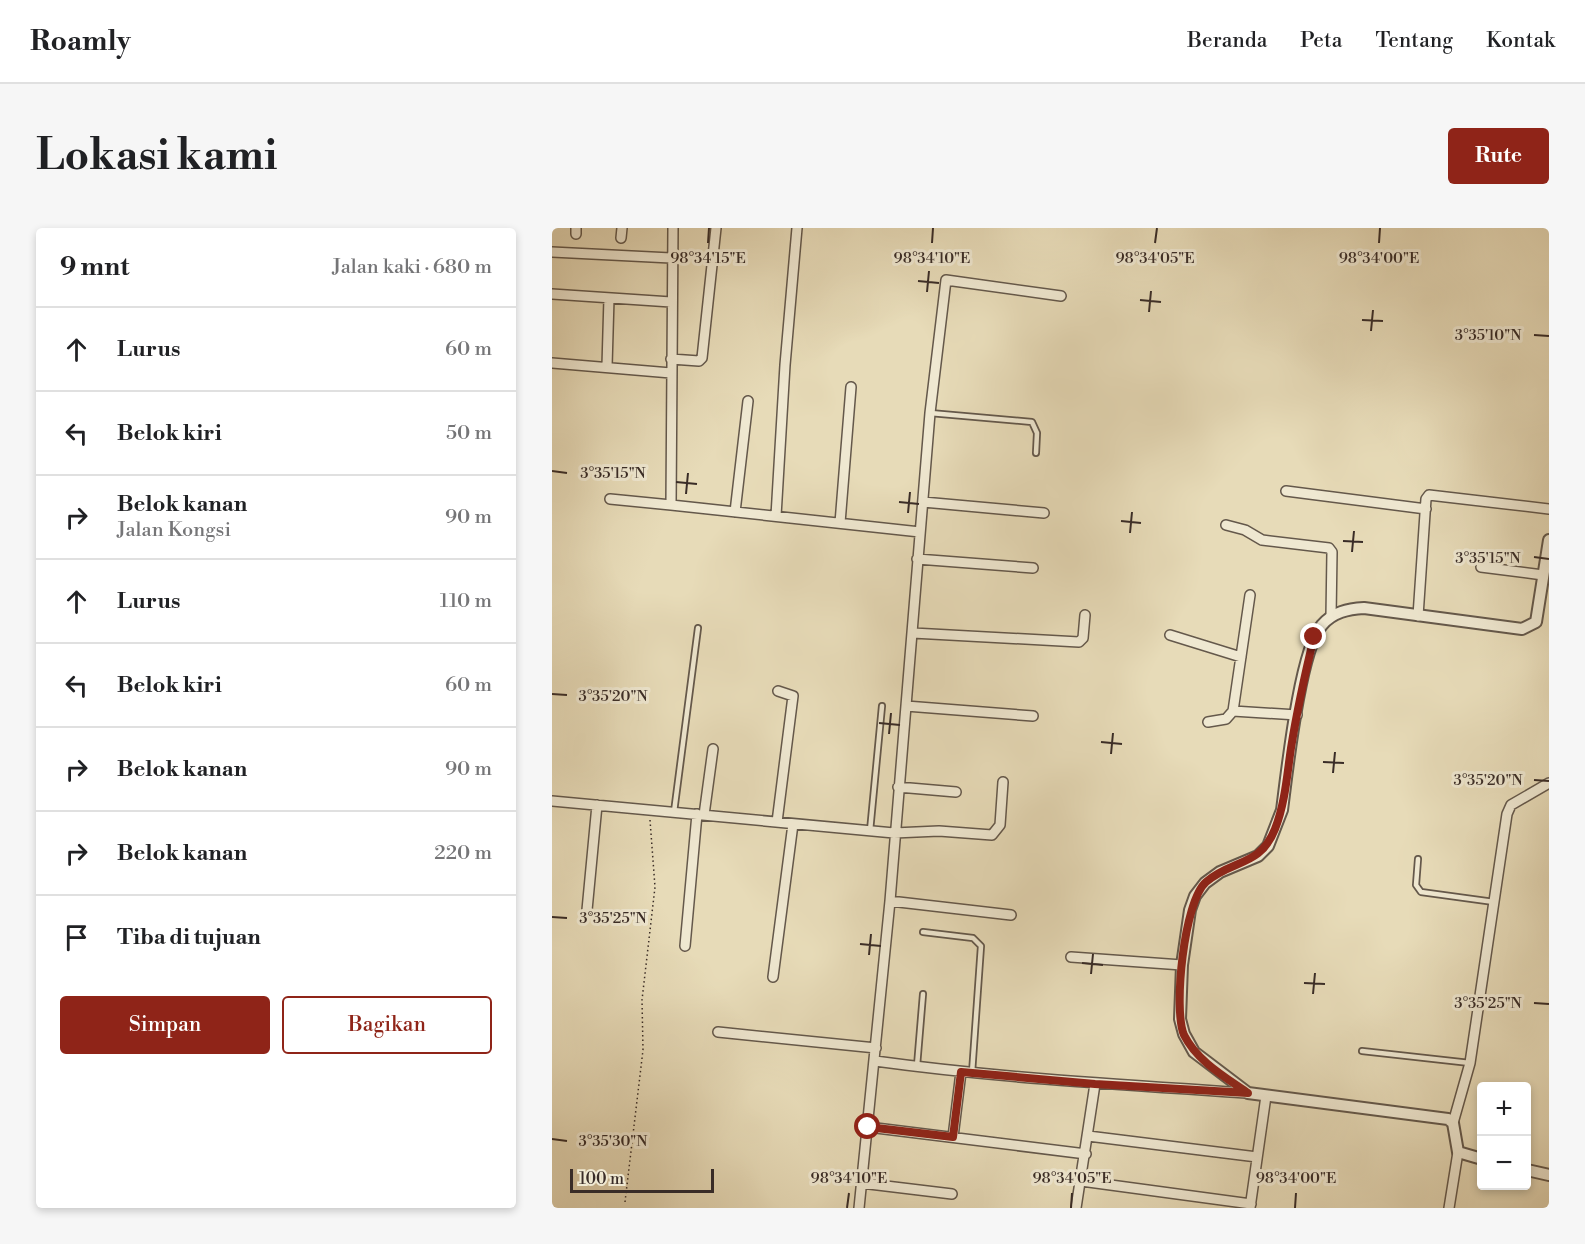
<!DOCTYPE html>
<html lang="id">
<meta charset="utf-8">
<style>
body{margin:0;font-family:"Libre Bodoni",serif;background:#f6f6f6;color:#202124}
.controls{position:absolute;right:18px;bottom:18px;display:grid;overflow:hidden;border-radius:6px;box-shadow:0 3px 9px #0003}
.controls button{width:54px;height:54px;display:grid;place-items:center;padding:0;border:0;border-bottom:2px solid #e0e0e0;background:#fff;color:#202124;font:30px sans-serif}
.scale{position:absolute;left:18px;bottom:15px;width:144px;box-sizing:border-box;padding-left:6px;border:3px solid #392c27;border-top:0;font-size:16px;line-height:21px;white-space:nowrap;color:#392c27;-webkit-text-stroke:4px #efe8d1;paint-order:stroke}
.stop{position:absolute;width:18px;height:18px;margin:-14px;border:4px solid #8f2418;border-radius:50%;background:#fff}
.stop.end{background:#8f2418;border-color:#fff;box-shadow:0 2px 6px #0008}
.list{margin:0;padding:0;list-style:none}
h2{display:flex;justify-content:space-between;align-items:center;height:78px;margin:0;padding:0 24px;font-size:26px}
h2 small{font-size:20px;font-weight:400;color:#757577}
.list li{display:grid;grid-template-columns:39px 1fr auto;gap:18px;align-items:center;box-sizing:border-box;height:84px;padding:0 24px;border-top:2px solid #e0e0e0}
.list b{display:block;font-size:22px;white-space:nowrap}
.list p{margin:0;font-size:20px;white-space:nowrap;color:#757577}
.list em{font-size:20px;font-style:normal;color:#757577}
.actions{display:flex;gap:12px;padding:18px 24px}
.actions a{flex:1;padding:14px 0;border:2px solid #8f2418;border-radius:6px;text-align:center;font-size:21px;color:#8f2418}
.actions .main{background:#8f2418;color:#fff}
.icon{flex:none;width:33px;height:33px;fill:none;stroke:currentColor;stroke-width:2;stroke-linecap:round;stroke-linejoin:round}
.map{position:relative;flex:none;width:997px;height:980px;overflow:hidden;border-radius:6px}
header{display:flex;align-items:center;gap:36px;box-sizing:border-box;height:84px;padding:0 30px;background:#fff;border-bottom:2px solid #e0e0e0}
header strong{font-size:28px}
nav{display:flex;gap:33px;margin-inline-start:auto;font-size:21px}
.intro{display:flex;align-items:center;justify-content:space-between;box-sizing:border-box;height:144px;padding:0 36px}
h1{margin:0;font-size:42px}
.button{padding:15px 27px;border-radius:6px;background:#8f2418;color:#fff;font-size:21px;font-weight:700}
main{display:flex;gap:36px;padding:0 36px}
aside{flex:1;background:#fff;border-radius:6px;box-shadow:0 3px 9px #0003}
.map>svg:first-child{display:block}
.lines{fill:none;stroke-linecap:round;stroke-linejoin:round}
.service-casing{stroke:#64584b;stroke-width:8}
.minor-casing{stroke:#64584b;stroke-width:12}
.tertiary-casing{stroke:#64584b;stroke-width:14}
.path{stroke:#392c27;stroke-width:1.5;stroke-dasharray:1.5 3;stroke-linecap:butt}
.service{stroke:#efe8d1;stroke-width:4.5}
.minor{stroke:#efe8d1;stroke-width:9}
.tertiary{stroke:#efe8d1;stroke-width:10}
.route{stroke:#8f2418;stroke-width:8}
.ticks{fill:none;stroke:#392c27;stroke-width:2}
.ticks-label{font-size:15px;text-anchor:middle;fill:#392c27;stroke:#efe8d1;stroke-width:6;stroke-linejoin:round;paint-order:stroke}
</style>
<header>
<strong>Roamly</strong>
<nav><a>Beranda</a><a>Peta</a><a>Tentang</a><a>Kontak</a></nav>
</header>
<div class="intro"><h1>Lokasi kami</h1><a class="button">Rute</a></div>
<main>
<aside>
<h2>9 mnt<small>Jalan kaki · 680 m</small></h2>
<ul class="list">
<li><svg class="icon" aria-label="ahead" viewBox="0 0 24 24"><path d="M12 20V5M6 11l6-6 6 6"/></svg><div><b>Lurus</b></div><em>60 m</em></li>
<li><svg class="icon" aria-label="left" viewBox="0 0 24 24"><path d="M17 20v-9H6M10 6l-5 5 5 5"/></svg><div><b>Belok kiri</b></div><em>50 m</em></li>
<li><svg class="icon" aria-label="right" viewBox="0 0 24 24"><path d="M7 20v-9h11M14 6l5 5-5 5"/></svg><div><b>Belok kanan</b><p>Jalan Kongsi</p></div><em>90 m</em></li>
<li><svg class="icon" aria-label="ahead" viewBox="0 0 24 24"><path d="M12 20V5M6 11l6-6 6 6"/></svg><div><b>Lurus</b></div><em>110 m</em></li>
<li><svg class="icon" aria-label="left" viewBox="0 0 24 24"><path d="M17 20v-9H6M10 6l-5 5 5 5"/></svg><div><b>Belok kiri</b></div><em>60 m</em></li>
<li><svg class="icon" aria-label="right" viewBox="0 0 24 24"><path d="M7 20v-9h11M14 6l5 5-5 5"/></svg><div><b>Belok kanan</b></div><em>90 m</em></li>
<li><svg class="icon" aria-label="right" viewBox="0 0 24 24"><path d="M7 20v-9h11M14 6l5 5-5 5"/></svg><div><b>Belok kanan</b></div><em>220 m</em></li>
<li><svg class="icon" aria-label="arrive" viewBox="0 0 24 24"><path d="M6 21V4h12l-3 4 3 4H6"/></svg><div><b>Tiba di tujuan</b></div></li>
</ul>
<div class="actions"><a class="main">Simpan</a><a>Bagikan</a></div>
</aside>
<div class="map">
<svg width="997" height="980" viewBox="0 0 997 980">
<rect width="100%" height="100%" fill="#e7dbb8"/>
<filter id="stains"><feTurbulence type="fractalNoise" baseFrequency=".00333" numOctaves="4"/><feColorMatrix values="0 0 0 0 .2 0 0 0 0 .09 0 0 0 0 .02 0 0 0 .5 -.17"/></filter>
<radialGradient id="worn" r=".72"><stop offset=".6" stop-color="#630" stop-opacity="0"/><stop offset="1" stop-color="#630" stop-opacity=".3"/></radialGradient>
<g class="lines">
<defs>
<path id="service" d="M 378,185 L 480,194 L 485,205 L 484,225
M 122,584 L 146,400
M 318,603 L 330,478
M 866,631 L 864,657 L 869,664 L 942,674
M 371,704 L 421,710 L 429,718 L 420,845
M 810,823 L 918,835
M 365,838 L 371,766"/>
<path id="minor" d="M 121,0 L 119,277 L 368,304
M 24,6 L 24,0
M 69,10 L 70,0
M 0,24 L 119,30
M 0,66 L 119,74
M 119,131 L 147,133 L 150,130 L 164,0
M 0,135 L 119,145
M 55,138 L 57,70
M 734,263 L 874,281
M 58,271 L 119,277
M 371,274 L 492,285
M 183,284 L 196,173
M 224,288 L 233,137 L 245,0
M 288,295 L 299,159
M 674,297 L 693,302 L 710,312 L 777,320 L 780,324 L 779,389
M 365,331 L 481,340
M 929,339 L 991,347
M 866,388 L 874,271 L 877,267 L 997,281
M 361,405 L 527,414 L 531,410 L 533,387
M 618,407 L 689,429
M 354,478 L 481,488
M 681,483 L 745,487
M 656,494 L 674,491 L 681,483 L 698,367
M 346,559 L 404,564
M 0,573 L 342,605 L 387,603 L 440,607 L 448,597 L 451,554
M 152,587 L 161,521
M 225,594 L 241,468 L 226,463
M 338,673 L 459,687
M 35,682 L 45,577
M 133,718 L 145,586
M 519,729 L 630,737
M 221,749 L 241,596
M 166,804 L 324,820
M 323,833 C 447,850 571,857 696,865
M 901,895 L 918,835 L 955,586 L 959,577 L 997,555
M 316,899 L 534,926
M 536,908 L 705,929
M 401,909 L 409,844
M 529,953 L 699,976
M 309,955 L 400,966
M 307,980 L 338,673 L 378,185 L 394,52 L 509,68
M 524,980 L 543,856
M 698,980 L 714,868
M 897,980 L 906,924"/>
<path id="tertiary" d="M 930,931 L 906,924 L 901,895 L 896,891 L 696,865 L 642,824 L 632,806 L 628,791 L 630,737 L 638,682 L 643,668 L 653,655 L 668,644 L 706,628 L 716,618 L 730,582 C 735,544 748,421 770,397 C 781,384 796,381 812,380 L 970,401 L 984,394 L 997,312
M 975,942 L 997,947"/>
</defs>
<use href="#service" class="service-casing"/>
<use href="#minor" class="minor-casing"/>
<use href="#tertiary" class="tertiary-casing"/>
<path class="path" d="M 73,974 L 91,822 L 90,772 L 103,659 L 98,592"/>
<use href="#service" class="service"/>
<use href="#minor" class="minor"/>
<use href="#tertiary" class="tertiary"/>
</g>
<g class="lines">
<path class="route" d="M 316,899 L 401,909 L 409,844 L 543,856 L 696,865 C 673,849 645,833 632,807 C 621,782 632,673 654,654 C 681,631 708,639 723,601 C 733,576 735,547 739,520 C 745,483 753,446 762,409"/>
</g>
<path class="ticks" d="M 156,15 L 157,0M 380,15 L 381,0M 603,15 L 605,0M 827,15 L 828,0M 366,53 L 387,55M 375,64 L 377,43M 588,72 L 609,74M 597,84 L 599,63M 810,92 L 831,93M 819,103 L 821,82M 982,107 L 997,108M 0,243 L 15,245M 124,254 L 145,256M 134,266 L 136,245M 347,274 L 367,276M 356,285 L 358,264M 569,293 L 589,295M 578,305 L 580,284M 791,313 L 811,314M 800,324 L 802,303M 982,329 L 997,331M 0,466 L 15,467M 327,495 L 348,497M 337,506 L 339,485M 549,514 L 570,516M 559,526 L 561,505M 771,534 L 792,535M 781,545 L 783,524M 982,552 L 997,553M 0,689 L 15,690M 308,716 L 329,718M 317,727 L 319,706M 530,735 L 551,737M 539,746 L 541,726M 752,755 L 773,756M 761,766 L 763,745M 982,775 L 997,776M 0,911 L 15,913M 295,980 L 297,965M 519,980 L 520,965M 743,980 L 744,965"/>
<g class="ticks-label">
<text x="156" y="35">98°34'15"E</text>
<text x="380" y="35">98°34'10"E</text>
<text x="603" y="35">98°34'05"E</text>
<text x="827" y="35">98°34'00"E</text>
<text x="936" y="112">3°35'10"N</text>
<text x="61" y="250">3°35'15"N</text>
<text x="936" y="335">3°35'15"N</text>
<text x="61" y="473">3°35'20"N</text>
<text x="936" y="557">3°35'20"N</text>
<text x="61" y="695">3°35'25"N</text>
<text x="936" y="780">3°35'25"N</text>
<text x="61" y="918">3°35'30"N</text>
<text x="297" y="955">98°34'10"E</text>
<text x="520" y="955">98°34'05"E</text>
<text x="744" y="955">98°34'00"E</text>
</g>
<rect width="100%" height="100%" filter="url(#stains)"/>
<rect width="100%" height="100%" fill="url(#worn)"/>
</svg>
<div class="controls">
<button>+</button>
<button>−</button>
</div>
<div class="scale">100 m</div>
<div class="stop" style="left:316px;top:899px"></div>
<div class="stop end" style="left:762px;top:409px"></div>
</div>
</main>
